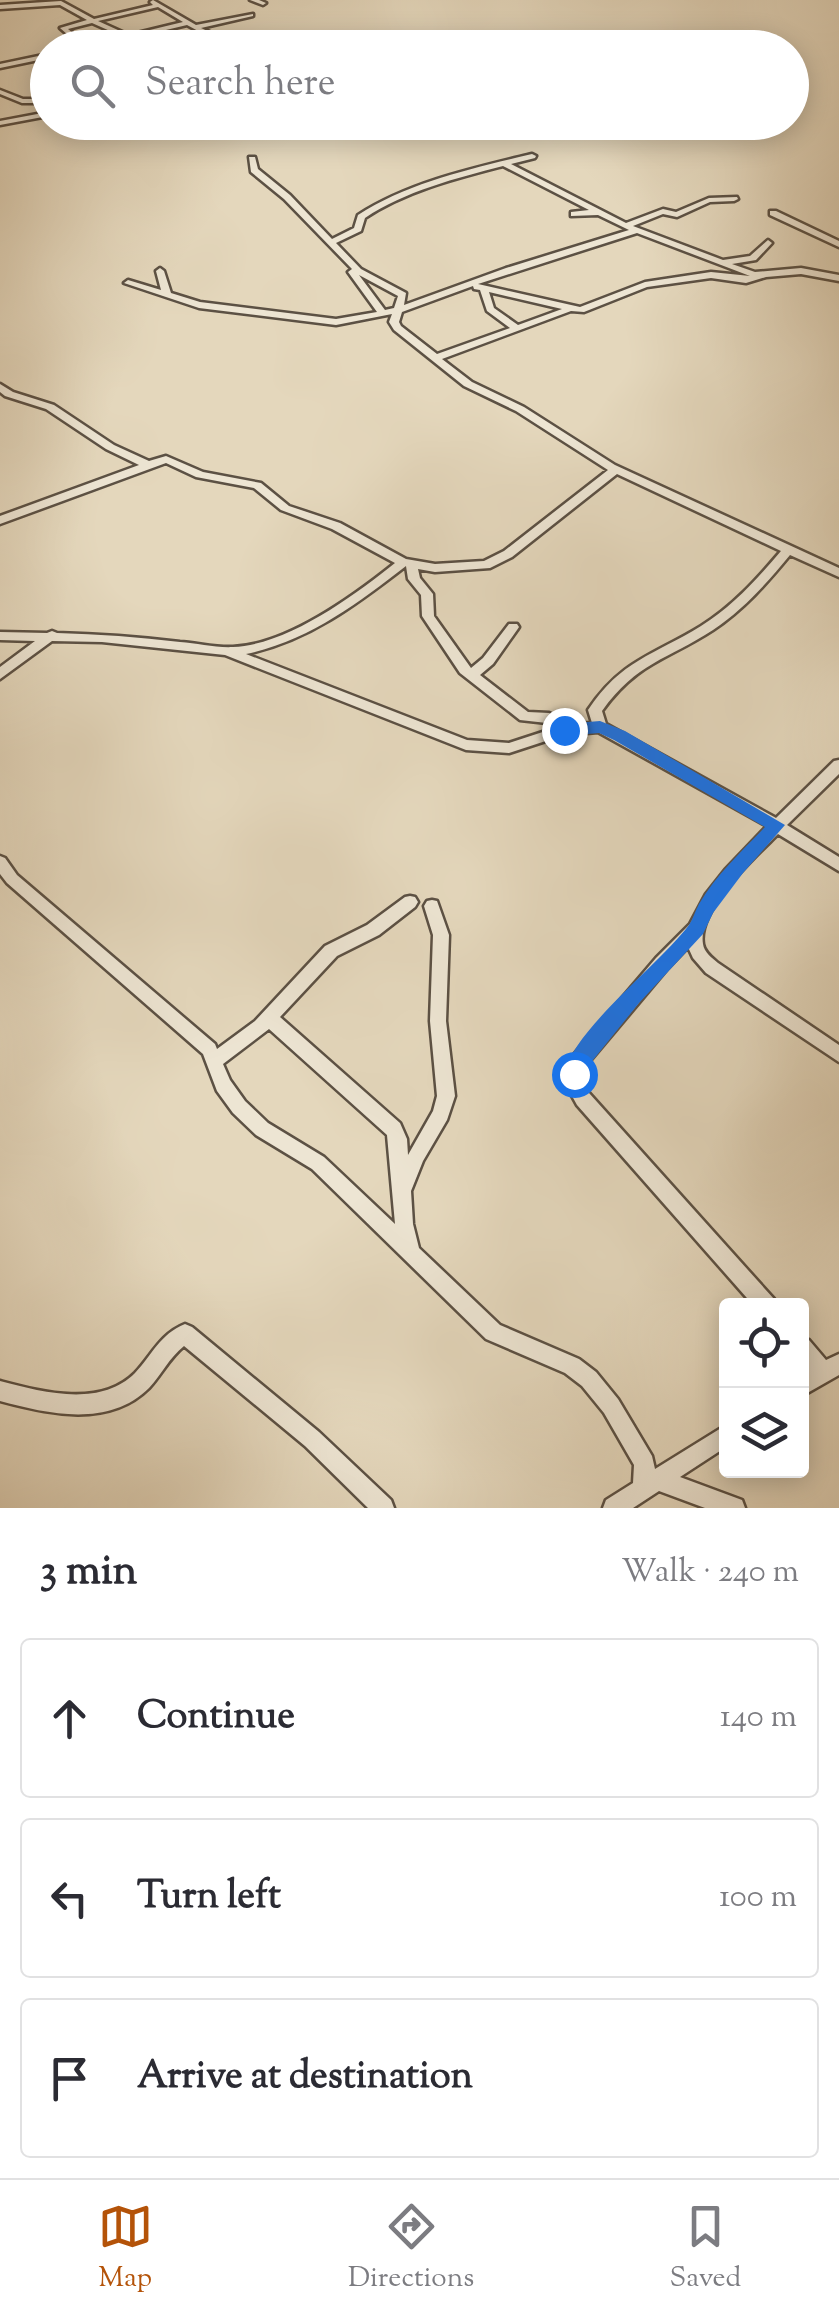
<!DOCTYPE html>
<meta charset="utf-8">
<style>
body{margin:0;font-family:"Sorts Mill Goudy",serif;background:#f7f7f7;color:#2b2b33}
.controls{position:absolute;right:30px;bottom:30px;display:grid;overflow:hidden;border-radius:10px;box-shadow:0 5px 25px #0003}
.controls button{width:90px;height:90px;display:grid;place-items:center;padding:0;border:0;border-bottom:2px solid #e1e1e2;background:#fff;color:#2b2b33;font:50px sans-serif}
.stop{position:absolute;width:30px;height:30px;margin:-22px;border:8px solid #1a73e8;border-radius:50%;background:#fff}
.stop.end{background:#1a73e8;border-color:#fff;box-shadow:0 2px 10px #0008}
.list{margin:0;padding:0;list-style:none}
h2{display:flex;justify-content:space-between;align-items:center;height:130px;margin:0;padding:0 40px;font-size:42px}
h2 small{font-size:32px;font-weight:400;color:#7c7c81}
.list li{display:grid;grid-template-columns:65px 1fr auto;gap:30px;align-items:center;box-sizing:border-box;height:160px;margin:0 20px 20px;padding:0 20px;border:2px solid #e1e1e2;border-radius:10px}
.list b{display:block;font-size:38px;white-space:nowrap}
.list em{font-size:32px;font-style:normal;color:#7c7c81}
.icon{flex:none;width:55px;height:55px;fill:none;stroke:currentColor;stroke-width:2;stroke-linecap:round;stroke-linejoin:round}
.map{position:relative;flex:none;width:839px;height:1508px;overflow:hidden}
.search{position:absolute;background:#fff;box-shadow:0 5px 25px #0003;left:30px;right:30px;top:30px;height:110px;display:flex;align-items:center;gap:25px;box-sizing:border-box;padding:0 35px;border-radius:55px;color:#7c7c81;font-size:38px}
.sheet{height:670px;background:#fff}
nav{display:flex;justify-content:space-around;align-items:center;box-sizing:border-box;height:140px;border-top:2px solid #e1e1e2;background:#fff;font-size:28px;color:#7c7c81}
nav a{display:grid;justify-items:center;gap:5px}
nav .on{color:#b45309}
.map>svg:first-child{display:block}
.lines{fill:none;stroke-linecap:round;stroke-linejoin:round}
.street-casing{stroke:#5c5144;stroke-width:5}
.street{fill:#ede5d3;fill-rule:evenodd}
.route{fill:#1a73e8}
</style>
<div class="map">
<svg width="839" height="1508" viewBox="0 0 839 1508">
<rect width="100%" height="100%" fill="#e4d7bc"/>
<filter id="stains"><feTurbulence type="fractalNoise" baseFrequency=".002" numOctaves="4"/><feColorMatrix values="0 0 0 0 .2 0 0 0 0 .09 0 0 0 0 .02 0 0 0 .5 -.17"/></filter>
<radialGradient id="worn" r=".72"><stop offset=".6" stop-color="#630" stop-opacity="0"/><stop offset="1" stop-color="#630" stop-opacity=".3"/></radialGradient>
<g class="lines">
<defs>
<path id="street" d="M 153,0 L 196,25 L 253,14 L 253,16 L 201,28 L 244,48 L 234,48 L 205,34 L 185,48 L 177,48 L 200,32 L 187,25 L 128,39 L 92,23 L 68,29 L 91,48 L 83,48 L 60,28 L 87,20 L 60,5 L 0,9 L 0,5 L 61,1 L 94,19 L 153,5 L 150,2 ZM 158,7 L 183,22 L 129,35 L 98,21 Z
M 250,0 L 259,0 L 266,3 L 263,5 Z
M 48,54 L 48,58 L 0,68 L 0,64 Z
M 0,90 L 23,99 L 48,99 L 48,103 L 22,103 L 0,94 Z
M 48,112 L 48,116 L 0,125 L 0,121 Z
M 532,154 L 536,156 L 535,158 L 511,164 L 626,223 L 663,209 L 676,212 L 709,198 L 737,197 L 738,199 L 734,201 L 710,202 L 677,217 L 663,214 L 633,226 L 723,260 L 750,256 L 768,240 L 772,243 L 756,260 L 732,264 L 755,272 L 801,268 L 839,275 L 839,281 L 801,274 L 766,277 L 746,283 L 711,278 L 647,287 L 584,312 L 571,311 L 442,359 L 472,382 L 524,407 L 615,465 L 839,568 L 839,577 L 790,555 C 767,583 744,609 713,630 C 667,660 637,662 602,711 L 606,724 L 776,818 L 834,761 L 839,760 L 839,774 L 787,825 L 839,857 L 839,871 L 778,834 C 756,856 697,909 703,944 C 704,952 712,958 718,963 L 839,1045 L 839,1062 L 706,973 L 693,958 L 688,947 L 668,968 L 584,1068 L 584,1084 L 589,1093 L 774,1299 L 777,1306 L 754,1306 L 577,1105 L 566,1085 L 570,1059 L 656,958 L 690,924 L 706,894 L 725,870 L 767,826 L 598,732 L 564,735 L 509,753 L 466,750 L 225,655 L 102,642 L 52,641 L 0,679 L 0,667 L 35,641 L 0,640 L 0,632 L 47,633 L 52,631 L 57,633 C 98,634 139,637 180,642 C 197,643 216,648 233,647 C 287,645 354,596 395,563 L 332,529 L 281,510 L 254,488 L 196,477 L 166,463 L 0,524 L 0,516 L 139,465 L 106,449 L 46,409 L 5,396 L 0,392 L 0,384 L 13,392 L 54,405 L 114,445 L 149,461 L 166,456 L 203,472 L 261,483 L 289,506 L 340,523 L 406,559 L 435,564 L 484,561 L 504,551 L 608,470 L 516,411 L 464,386 L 394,330 L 389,322 L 392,314 L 336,325 L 199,308 L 124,283 L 128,280 L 161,290 L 156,271 L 160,268 L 164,271 L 171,293 L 200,302 L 336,319 L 377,312 L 348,272 L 352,269 L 284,199 L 251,172 L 249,157 L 255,157 L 258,169 L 290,195 L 332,239 L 354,228 L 358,215 C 409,182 474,168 532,154 ZM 503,166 L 589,210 L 571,212 L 571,216 L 598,215 L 629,230 L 506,268 L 404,305 L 406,293 L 361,269 L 336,243 L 361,231 L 365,218 C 405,191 457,178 503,166 ZM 637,233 L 750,276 L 711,272 L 645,282 L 580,307 L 478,284 ZM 359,275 L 398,296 L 394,308 L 385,310 ZM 473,286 L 474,289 L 480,290 L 487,311 L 510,328 L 437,354 L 401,326 L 399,322 L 402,312 ZM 489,292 L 562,309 L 518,325 L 494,308 ZM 617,474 L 781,551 C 757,579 733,606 701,626 C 654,655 621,660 588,710 L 592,723 L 571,724 L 549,713 L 528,712 L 480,675 L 493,664 L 517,630 L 519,627 L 517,624 L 509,624 L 483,658 L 471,668 L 434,616 L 433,594 L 420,578 L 418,569 L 435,572 L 490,568 L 512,557 ZM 406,566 L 408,579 L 421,595 L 422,616 L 460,673 L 520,720 L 547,723 L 555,728 L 509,743 L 467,740 L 246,654 C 308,641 357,604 406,566 Z
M 770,211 L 776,211 L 839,241 L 839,247 L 770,215 Z
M 0,856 L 5,858 L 17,875 L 215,1044 L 217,1049 L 255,1021 L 325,946 L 367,925 L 405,897 L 410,896 L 415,897 L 418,902 L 415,907 L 379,935 L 337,956 L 280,1017 L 400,1123 L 407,1139 L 408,1155 L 433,1111 L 437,1096 L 430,1021 L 433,935 L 424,906 L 427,901 L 432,900 L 437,901 L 449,935 L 446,1021 L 455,1096 L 447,1120 L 423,1161 L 411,1191 L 413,1224 L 419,1248 L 500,1325 L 579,1359 L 596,1372 L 618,1399 L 652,1456 L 655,1469 L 726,1425 L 726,1447 L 680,1477 L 742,1500 L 745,1508 L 705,1508 L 659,1491 L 633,1508 L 603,1508 L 606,1500 L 633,1483 L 634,1465 L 604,1413 L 582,1386 L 565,1373 L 486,1339 L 312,1169 L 256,1135 L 233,1113 L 217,1091 L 203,1054 L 7,883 L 0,874 ZM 269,1029 L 387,1135 L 395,1224 L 324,1157 L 268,1123 L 245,1101 L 230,1080 L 223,1064 Z
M 185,1324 L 192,1327 L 319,1432 L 391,1500 L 394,1508 L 368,1508 L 305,1446 L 184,1346 C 169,1358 162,1374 149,1388 C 109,1428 48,1414 0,1401 L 0,1381 C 42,1392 100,1408 135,1373 C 152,1355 160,1334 185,1324 Z
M 802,1337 L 809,1340 L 826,1360 L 839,1354 L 839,1375 L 802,1396 L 802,1375 L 809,1371 L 802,1362 Z"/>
</defs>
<use href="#street" class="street-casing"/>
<use href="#street" class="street"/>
</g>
<path class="route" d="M 600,721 L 625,731 L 785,825 L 743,873 L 713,913 L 703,934 L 639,1003 L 585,1070 L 581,1080 L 574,1083 L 563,1074 C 577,1026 658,966 689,925 C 693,919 695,911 699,904 C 716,875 742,851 765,827 L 614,740 L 599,733 L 564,736 L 556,730 L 564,724 Z"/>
<rect width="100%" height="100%" filter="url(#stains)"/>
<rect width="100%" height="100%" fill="url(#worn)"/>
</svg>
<div class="controls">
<button><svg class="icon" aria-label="locate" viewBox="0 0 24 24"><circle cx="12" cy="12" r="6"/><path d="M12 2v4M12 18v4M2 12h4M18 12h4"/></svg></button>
<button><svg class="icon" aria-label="layers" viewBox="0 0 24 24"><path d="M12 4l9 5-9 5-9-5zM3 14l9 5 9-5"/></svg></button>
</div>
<div class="stop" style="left:574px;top:1074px"></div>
<div class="stop end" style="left:564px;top:730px"></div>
<div class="search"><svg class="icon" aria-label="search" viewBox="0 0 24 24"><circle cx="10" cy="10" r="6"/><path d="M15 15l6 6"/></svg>Search here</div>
</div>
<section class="sheet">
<h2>3 min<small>Walk · 240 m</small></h2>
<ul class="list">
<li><svg class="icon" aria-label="ahead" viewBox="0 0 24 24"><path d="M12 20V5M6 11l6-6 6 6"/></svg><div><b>Continue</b></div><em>140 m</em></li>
<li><svg class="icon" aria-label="left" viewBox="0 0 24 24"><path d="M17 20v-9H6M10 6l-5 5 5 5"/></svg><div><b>Turn left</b></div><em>100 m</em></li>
<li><svg class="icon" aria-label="arrive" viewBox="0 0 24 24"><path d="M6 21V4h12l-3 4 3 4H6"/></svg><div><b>Arrive at destination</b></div></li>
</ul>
</section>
<nav>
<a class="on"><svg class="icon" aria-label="map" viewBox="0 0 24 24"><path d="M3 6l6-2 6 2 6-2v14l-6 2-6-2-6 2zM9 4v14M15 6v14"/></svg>Map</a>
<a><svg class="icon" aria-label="directions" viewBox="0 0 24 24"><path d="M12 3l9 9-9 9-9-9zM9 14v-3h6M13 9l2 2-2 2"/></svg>Directions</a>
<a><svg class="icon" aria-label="saved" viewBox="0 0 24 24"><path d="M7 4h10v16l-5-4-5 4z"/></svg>Saved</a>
</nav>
